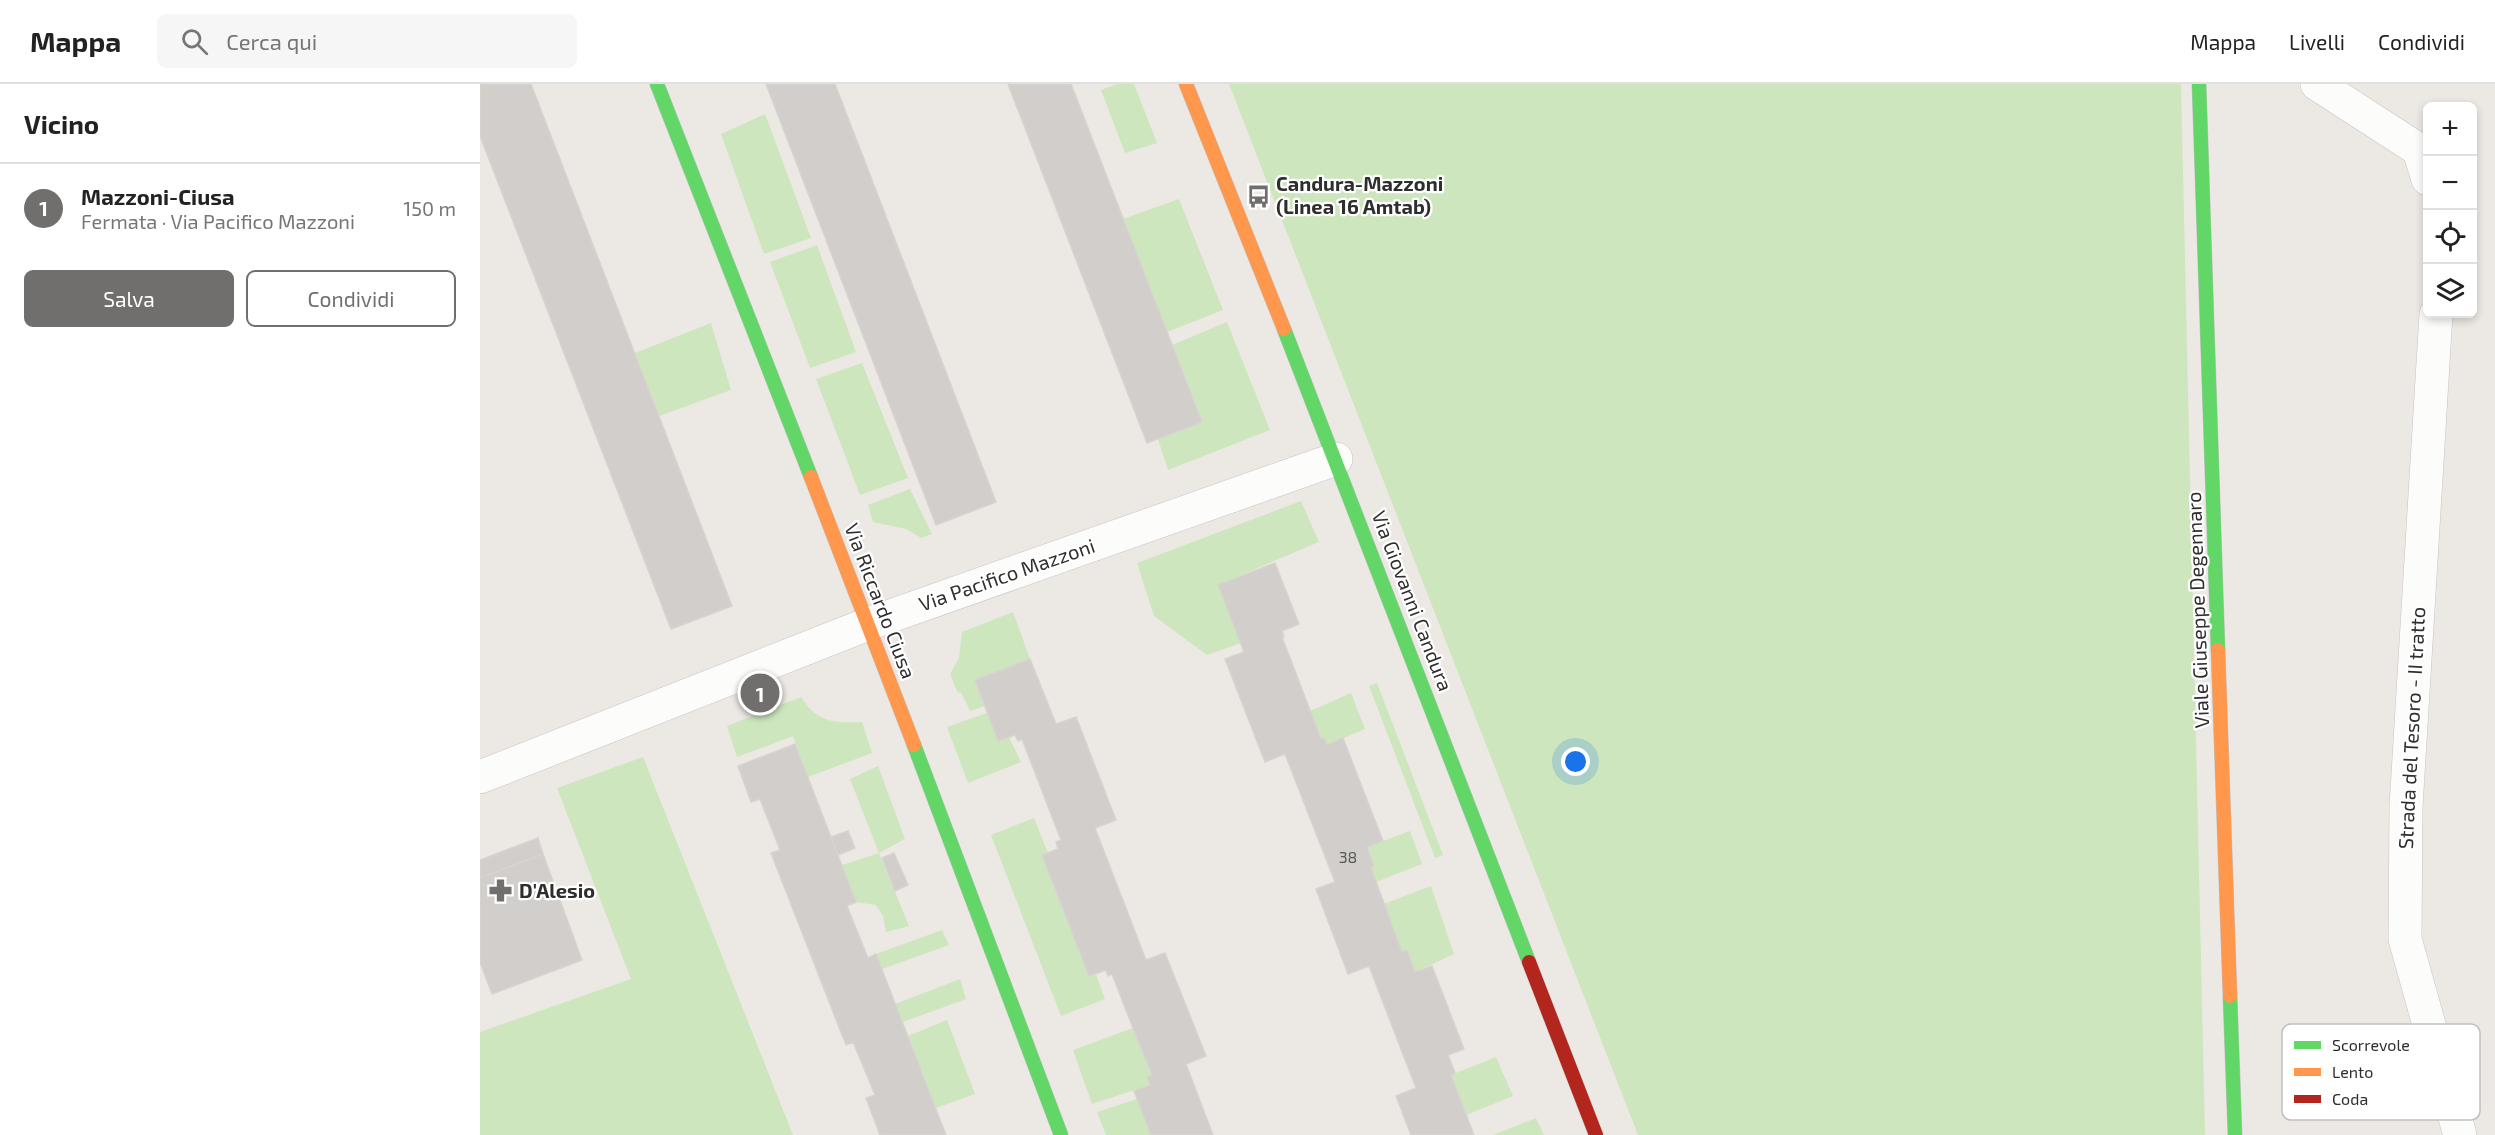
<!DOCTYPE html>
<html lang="it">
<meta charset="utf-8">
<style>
body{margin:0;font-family:"Exo 2",sans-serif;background:#f6f6f6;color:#222}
.controls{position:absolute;right:18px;top:18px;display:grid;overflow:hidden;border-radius:9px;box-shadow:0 3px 9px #0003}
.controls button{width:54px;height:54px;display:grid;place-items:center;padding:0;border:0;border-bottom:2px solid #e0e0e0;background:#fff;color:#222;font:30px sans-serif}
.you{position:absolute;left:1096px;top:678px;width:21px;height:21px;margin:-15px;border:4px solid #fff;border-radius:50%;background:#1a73e8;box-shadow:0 0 0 9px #1a73e833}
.badge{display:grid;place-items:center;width:39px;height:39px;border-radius:50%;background:#706f6e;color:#fff;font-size:20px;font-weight:700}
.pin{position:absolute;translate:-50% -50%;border:3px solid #fff;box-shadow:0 2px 6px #0006}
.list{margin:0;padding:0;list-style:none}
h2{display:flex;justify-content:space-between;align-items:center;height:78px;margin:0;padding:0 24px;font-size:26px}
h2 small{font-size:20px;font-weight:400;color:#767676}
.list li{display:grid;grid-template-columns:39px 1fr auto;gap:18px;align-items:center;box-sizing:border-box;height:90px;padding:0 24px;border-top:2px solid #e0e0e0}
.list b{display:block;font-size:22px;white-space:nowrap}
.list p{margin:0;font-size:20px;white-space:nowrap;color:#767676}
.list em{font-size:20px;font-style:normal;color:#767676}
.actions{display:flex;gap:12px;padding:18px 24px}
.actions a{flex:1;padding:14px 0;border:2px solid #706f6e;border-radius:9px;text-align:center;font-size:21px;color:#706f6e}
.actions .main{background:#706f6e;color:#fff}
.icon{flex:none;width:33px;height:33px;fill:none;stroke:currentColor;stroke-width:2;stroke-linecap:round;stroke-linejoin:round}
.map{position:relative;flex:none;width:2015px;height:1051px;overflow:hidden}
header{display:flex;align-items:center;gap:36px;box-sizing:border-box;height:84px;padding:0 30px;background:#fff;border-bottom:2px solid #e0e0e0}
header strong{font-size:28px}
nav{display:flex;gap:33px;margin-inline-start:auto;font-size:21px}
.search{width:420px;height:54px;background:#f6f6f6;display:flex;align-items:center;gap:15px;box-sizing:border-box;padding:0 21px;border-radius:9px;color:#767676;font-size:22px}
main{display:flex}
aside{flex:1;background:#fff}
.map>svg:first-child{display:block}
.green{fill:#cee6be}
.building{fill:#d1cecb;stroke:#d7d4d0;stroke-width:1.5}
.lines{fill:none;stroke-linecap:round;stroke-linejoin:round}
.street-casing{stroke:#c5c4c5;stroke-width:34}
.fast-casing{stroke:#c5c4c5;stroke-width:15}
.slow-casing{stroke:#c5c4c5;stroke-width:15}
.jam-casing{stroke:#c5c4c5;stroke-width:15}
.street{stroke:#fcfcfb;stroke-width:33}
.fast{stroke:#63d668;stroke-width:14}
.slow{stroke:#ff974d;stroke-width:14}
.jam{stroke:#b3261e;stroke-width:14}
.labels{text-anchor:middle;stroke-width:4.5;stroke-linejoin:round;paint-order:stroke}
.number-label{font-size:16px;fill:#585857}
.poi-label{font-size:20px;font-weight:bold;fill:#2e2e2e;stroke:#fff;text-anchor:start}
.street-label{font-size:20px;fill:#2e2e2e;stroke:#fff}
.key{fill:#fff;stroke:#c0c0c0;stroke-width:1.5}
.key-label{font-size:16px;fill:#2e2e2e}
</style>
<header>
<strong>Mappa</strong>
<div class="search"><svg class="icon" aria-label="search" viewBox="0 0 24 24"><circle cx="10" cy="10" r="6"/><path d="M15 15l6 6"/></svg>Cerca qui</div>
<nav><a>Mappa</a><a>Livelli</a><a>Condividi</a></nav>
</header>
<main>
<aside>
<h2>Vicino<small></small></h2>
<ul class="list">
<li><span class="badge">1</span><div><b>Mazzoni-Ciusa</b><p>Fermata · Via Pacifico Mazzoni</p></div><em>150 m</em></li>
</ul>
<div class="actions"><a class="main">Salva</a><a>Condividi</a></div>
</aside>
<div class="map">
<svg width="2015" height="1051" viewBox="0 0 2015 1051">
<rect width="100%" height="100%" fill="#ece8e4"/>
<path class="green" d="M 637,0 L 654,0 L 677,59 L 645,69 L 621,6 Z
M 749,0 L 1701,0 L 1725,1051 L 1158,1051 Z
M 285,30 L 331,154 L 284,170 L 241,50 Z
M 699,115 L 743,226 L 687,248 L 643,135 Z
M 337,161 L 376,268 L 330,284 L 290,178 Z
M 747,238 L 790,346 L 688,386 L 678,355 L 721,338 L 692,261 Z
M 231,239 L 251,306 L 179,332 L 155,269 Z
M 382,279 L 428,394 L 380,411 L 336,295 Z
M 430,405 L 452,450 L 441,454 L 426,445 L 393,438 L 388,421 Z
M 821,417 L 839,458 L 738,501 L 761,559 L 727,571 L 674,532 L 657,479 Z
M 533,528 L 550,575 L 495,596 L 505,622 L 490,627 L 481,608 L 478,609 L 470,590 L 479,574 L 482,548 Z
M 897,599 L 963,771 L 955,774 L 889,602 Z
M 871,609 L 885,645 L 847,661 L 844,655 L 841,655 L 830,627 Z
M 321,613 C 338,639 353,639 382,638 L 392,669 L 328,693 L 313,652 L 257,673 L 247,642 Z
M 507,629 L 518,656 L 529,653 L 541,678 L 488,699 L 467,643 Z
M 163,673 L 313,1051 L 0,1051 L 0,948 L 151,895 L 77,704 Z
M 398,682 L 425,755 L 399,769 L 429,842 L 406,848 L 403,832 L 396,821 L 376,818 L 362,781 L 399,769 L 370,695 Z
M 554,734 L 568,769 L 562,772 L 609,892 L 616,890 L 625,915 L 581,932 L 511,751 Z
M 930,747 L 942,780 L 896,798 L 891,784 L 894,782 L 887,763 Z
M 951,802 L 974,870 L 935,888 L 927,867 L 922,868 L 904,820 Z
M 462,846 L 469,861 L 402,885 L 396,870 Z
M 480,895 L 486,915 L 423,938 L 415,920 Z
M 467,936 L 495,1010 L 456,1024 L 428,952 Z
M 653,944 L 672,991 L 667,993 L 670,1001 L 612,1020 L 593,966 Z
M 1016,973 L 1033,1012 L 986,1031 L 971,991 Z
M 657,1015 L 671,1051 L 626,1051 L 617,1028 Z
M 1056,1034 L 1064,1051 L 1013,1051 Z"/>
<path class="building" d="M 0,0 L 51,0 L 252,522 L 191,545 L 0,52 Z
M 286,0 L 355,0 L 516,418 L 456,441 Z
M 528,0 L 591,0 L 722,338 L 667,359 Z
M 795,479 L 819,540 L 802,547 L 804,553 L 802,553 L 841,655 L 844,654 L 847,661 L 863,654 L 903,757 L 887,763 L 894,782 L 891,784 L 922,868 L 927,866 L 935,888 L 952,882 L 984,965 L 968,971 L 975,989 L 971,991 L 994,1051 L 931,1051 L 916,1012 L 936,1004 L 889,882 L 868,890 L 836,805 L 855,798 L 805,670 L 785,678 L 745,575 L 764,568 L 738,501 Z
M 550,575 L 576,640 L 596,633 L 636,736 L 615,744 L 666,876 L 685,869 L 726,972 L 706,980 L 733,1051 L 671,1051 L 654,1007 L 670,1001 L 667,993 L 672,991 L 653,944 L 632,890 L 628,892 L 626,886 L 609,892 L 562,771 L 578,765 L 576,758 L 581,756 L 542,655 L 538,657 L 535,651 L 518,657 L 495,596 Z
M 315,660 L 376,818 L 367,822 L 388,874 L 396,870 L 466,1051 L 400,1051 L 386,1014 L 395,1011 L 373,958 L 366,961 L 291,769 L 300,766 L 280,715 L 271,718 L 258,682 Z
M 368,747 L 375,764 L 358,771 L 351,753 Z
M 58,754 L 63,770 L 0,794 L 0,776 Z
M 414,769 L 428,801 L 415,807 L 402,774 Z
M 63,770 L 102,876 L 12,910 L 0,878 L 0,794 Z"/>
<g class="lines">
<defs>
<path id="street" d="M 1837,0 L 1939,66 L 1948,95
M 1956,230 L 1926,723 L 1925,855 L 1980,1051
M 0,693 L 388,540 L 856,375"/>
<path id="fast" d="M 177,0 L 331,393
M 1719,0 L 1738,566
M 804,245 L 1049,878
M 434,661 L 581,1051
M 1750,912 L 1755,1051"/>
<path id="slow" d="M 706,0 L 804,245
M 331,393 L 434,661
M 1738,566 L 1750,912"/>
<path id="jam" d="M 1049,878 L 1116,1051"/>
</defs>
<use href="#street" class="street-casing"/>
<use href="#fast" class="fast-casing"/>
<use href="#slow" class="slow-casing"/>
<use href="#jam" class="jam-casing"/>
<use href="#street" class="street"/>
<use href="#fast" class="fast"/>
<use href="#slow" class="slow"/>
<use href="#jam" class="jam"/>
</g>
<defs>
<symbol id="bus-bare" viewBox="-9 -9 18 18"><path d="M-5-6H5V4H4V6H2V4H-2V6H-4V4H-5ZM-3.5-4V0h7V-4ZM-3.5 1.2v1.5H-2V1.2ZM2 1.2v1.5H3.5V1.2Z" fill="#706f6e" stroke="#fff" stroke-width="2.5" paint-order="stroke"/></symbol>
<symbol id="pharmacy-bare" viewBox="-9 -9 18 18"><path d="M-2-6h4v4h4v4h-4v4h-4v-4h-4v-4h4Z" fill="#706f6e" stroke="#fff" stroke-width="2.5" paint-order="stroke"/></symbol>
</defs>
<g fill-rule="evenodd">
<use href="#bus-bare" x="762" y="96" width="33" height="33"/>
<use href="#pharmacy-bare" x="4" y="790" width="33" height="33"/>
</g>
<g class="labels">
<g class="number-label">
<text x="868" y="779">38</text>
</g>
<g class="poi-label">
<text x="796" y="107">Candura-Mazzoni<tspan x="796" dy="23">(Linea 16 Amtab)</tspan></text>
<text x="39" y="814">D'Alesio</text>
</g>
<g class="street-label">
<text transform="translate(527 491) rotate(-19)" y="7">Via Pacifico Mazzoni</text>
<text transform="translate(400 517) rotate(69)" y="7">Via Riccardo Ciusa</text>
<text transform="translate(932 517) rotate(69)" y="7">Via Giovanni Candura</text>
<text transform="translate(1718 526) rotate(-92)" y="7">Viale Giuseppe Degennaro</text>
<text transform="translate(1932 644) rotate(-87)" y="7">Strada del Tesoro - II tratto</text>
</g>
</g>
<rect x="1802" y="940" width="198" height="96" rx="9" class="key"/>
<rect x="1814" y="957" width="27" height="8" fill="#63d668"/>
<rect x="1814" y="984" width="27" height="8" fill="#ff974d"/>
<rect x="1814" y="1011" width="27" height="8" fill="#b3261e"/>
<g class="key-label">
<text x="1852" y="967">Scorrevole</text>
<text x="1852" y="994">Lento</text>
<text x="1852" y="1021">Coda</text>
</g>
</svg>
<div class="controls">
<button>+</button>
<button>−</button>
<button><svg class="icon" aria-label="locate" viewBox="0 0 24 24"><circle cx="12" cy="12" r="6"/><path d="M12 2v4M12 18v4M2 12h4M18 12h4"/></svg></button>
<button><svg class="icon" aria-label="layers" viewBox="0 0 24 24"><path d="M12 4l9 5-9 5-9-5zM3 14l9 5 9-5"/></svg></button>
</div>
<div class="you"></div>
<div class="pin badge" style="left:280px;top:609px">1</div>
</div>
</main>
